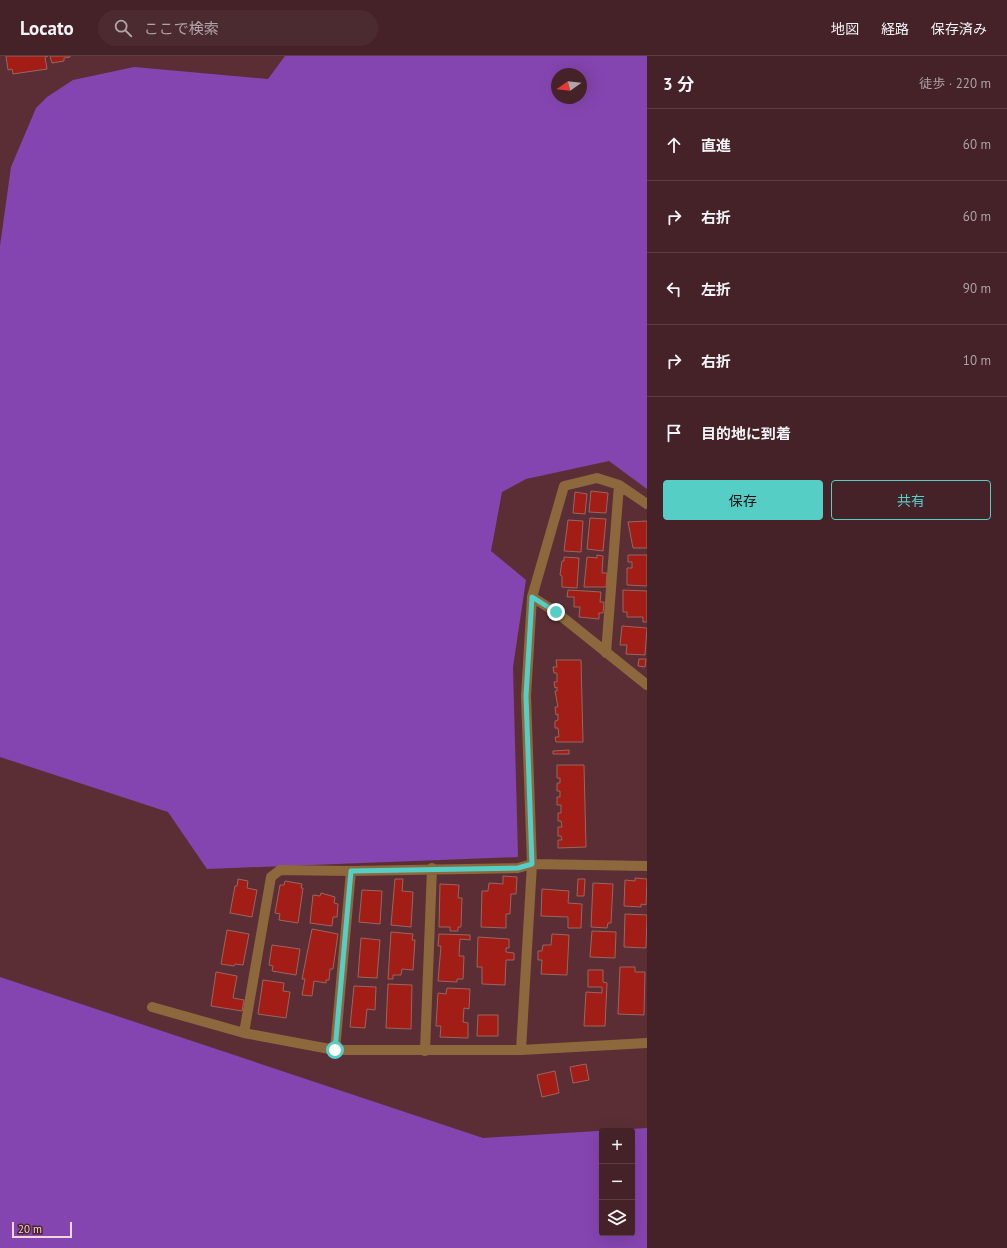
<!DOCTYPE html>
<html lang="ja">
<meta charset="utf-8">
<style>
body{margin:0;font-family:"PT Sans","Noto Sans JP",sans-serif;background:#4b2a30;color:#f1f3f6}
.controls{position:absolute;right:12px;bottom:12px;display:grid;overflow:hidden;border-radius:4px;box-shadow:0 4px 16px #0002}
.controls button{width:36px;height:36px;display:grid;place-items:center;padding:0;border:0;border-bottom:1px solid #5c3f45;background:#442228;color:#f1f3f6;font:20px sans-serif}
.compass{position:absolute;left:551px;top:12px;width:36px;height:36px;border-radius:50%;background:#442228;box-shadow:0 4px 16px #0002;rotate:255deg}
.scale{position:absolute;left:12px;bottom:10px;width:60px;box-sizing:border-box;padding-left:4px;border:2px solid #f1d4d7;border-top:0;font-size:11px;line-height:14px;white-space:nowrap;color:#f1d4d7;-webkit-text-stroke:3px #4f242c;paint-order:stroke}
.stop{position:absolute;width:12px;height:12px;margin:-9px;border:3px solid #55cec6;border-radius:50%;background:#fff}
.stop.end{background:#55cec6;border-color:#fff;box-shadow:0 1px 4px #0008}
.list{margin:0;padding:0;list-style:none}
h2{display:flex;justify-content:space-between;align-items:center;height:52px;margin:0;padding:0 16px;font-size:17px}
h2 small{font-size:13px;font-weight:400;color:#afa4a8}
.list li{display:grid;grid-template-columns:26px 1fr auto;gap:12px;align-items:center;box-sizing:border-box;height:72px;padding:0 16px;border-top:1px solid #5c3f45}
.list b{display:block;font-size:15px;white-space:nowrap}
.list em{font-size:13px;font-style:normal;color:#afa4a8}
.actions{display:flex;gap:8px;padding:12px 16px}
.actions a{flex:1;padding:9px 0;border:1px solid #55cec6;border-radius:4px;text-align:center;font-size:14px;color:#55cec6}
.actions .main{background:#55cec6;color:#111}
.icon{flex:none;width:22px;height:22px;fill:none;stroke:currentColor;stroke-width:2;stroke-linecap:round;stroke-linejoin:round}
.map{position:relative;flex:none;width:647px;height:1192px;overflow:hidden}
header{display:flex;align-items:center;gap:24px;box-sizing:border-box;height:56px;padding:0 20px;background:#442228;border-bottom:1px solid #5c3f45}
header strong{font-size:19px}
nav{display:flex;gap:22px;margin-inline-start:auto;font-size:14px}
.search{width:280px;height:36px;background:#4b2a30;display:flex;align-items:center;gap:10px;box-sizing:border-box;padding:0 14px;border-radius:22px;color:#afa4a8;font-size:15px}
main{display:flex}
aside{flex:1;background:#442228}
.map>svg:first-child{display:block}
.forest{fill:#8545b0;fill-rule:evenodd}
.building{fill:#a11d15;stroke:#98675f}
.lines{fill:none;stroke-linecap:round;stroke-linejoin:round}
.minor{stroke:#8d683c;stroke-width:10}
.route{stroke:#55cec6;stroke-width:5}
</style>
<header>
<strong>Locato</strong>
<div class="search"><svg class="icon" aria-label="search" viewBox="0 0 24 24"><circle cx="10" cy="10" r="6"/><path d="M15 15l6 6"/></svg>ここで検索</div>
<nav><a>地図</a><a>経路</a><a>保存済み</a></nav>
</header>
<main>
<div class="map">
<svg width="647" height="1192" viewBox="0 0 647 1192">
<rect width="100%" height="100%" fill="#5b2e36"/>
<path class="forest" d="M 285,0 L 647,0 L 647,433 L 609,405 L 526,423 L 502,436 L 491,495 L 526,524 L 513,611 L 518,801 L 207,813 L 168,756 L 0,701 L 0,190 L 11,111 L 36,52 L 47,41 L 73,24 L 134,11 L 268,23 ZM 557,18 L 581,18 L 581,42 L 557,42 Z
M 0,921 L 483,1082 L 647,1072 L 647,1192 L 0,1192 ZM 602,1075 L 632,1075 L 632,1177 L 602,1177 Z"/>
<path class="building" d="M 6,0 L 48,0 L 45,1 L 47,13 L 13,18 L 12,13 L 8,14 Z
M 50,0 L 70,0 L 70,1 L 64,2 L 64,5 L 52,7 Z
M 591,435 L 608,437 L 606,457 L 589,456 Z
M 575,436 L 587,438 L 585,458 L 573,457 Z
M 590,462 L 606,463 L 603,495 L 587,493 Z
M 568,464 L 583,465 L 581,496 L 564,495 Z
M 647,465 L 647,492 L 633,492 L 628,466 Z
M 597,499 L 603,500 L 602,517 L 607,517 L 606,531 L 584,531 L 587,501 L 597,502 Z
M 628,499 L 647,499 L 647,530 L 627,529 L 627,512 L 632,512 L 632,506 L 628,506 Z
M 564,501 L 579,502 L 577,532 L 562,531 L 562,520 L 560,519 L 562,505 L 564,505 Z
M 568,534 L 601,536 L 600,546 L 604,546 L 603,557 L 599,557 L 599,563 L 579,561 L 580,551 L 574,551 L 574,541 L 567,541 Z
M 623,534 L 647,535 L 647,566 L 643,566 L 643,561 L 627,561 L 627,556 L 623,556 Z
M 622,570 L 647,572 L 645,599 L 626,598 L 627,589 L 620,589 Z
M 639,603 L 646,603 L 645,611 L 638,610 Z
M 556,604 L 581,604 L 583,686 L 556,686 L 555,681 L 559,681 L 558,672 L 555,672 L 555,665 L 558,664 L 558,658 L 556,659 L 555,651 L 558,651 L 555,635 L 557,635 L 557,631 L 555,632 L 554,626 L 557,626 L 557,617 L 554,617 L 553,611 L 557,611 Z
M 569,694 L 569,698 L 553,698 L 553,695 Z
M 557,709 L 584,709 L 586,791 L 558,792 L 558,784 L 562,784 L 561,780 L 558,780 L 558,771 L 562,771 L 561,765 L 558,765 L 558,757 L 561,757 L 561,749 L 557,749 L 557,741 L 560,741 L 560,735 L 557,735 L 557,727 L 560,727 L 560,722 L 557,722 Z
M 503,820 L 517,821 L 516,838 L 511,838 L 510,858 L 506,858 L 506,872 L 481,871 L 482,835 L 488,835 L 489,827 L 503,828 Z
M 635,822 L 647,823 L 646,849 L 641,848 L 641,851 L 624,850 L 625,824 L 635,825 Z
M 238,823 L 248,825 L 247,832 L 257,834 L 252,861 L 230,857 L 235,830 L 237,830 Z
M 395,823 L 403,823 L 402,835 L 413,836 L 411,871 L 391,869 Z
M 578,823 L 585,823 L 584,840 L 577,840 Z
M 285,825 L 302,828 L 301,832 L 303,832 L 298,867 L 279,864 L 280,858 L 275,857 L 280,829 L 284,829 Z
M 593,827 L 613,828 L 611,867 L 608,867 L 607,872 L 591,871 Z
M 440,828 L 459,829 L 458,842 L 462,842 L 461,871 L 458,871 L 458,875 L 450,875 L 450,871 L 439,871 Z
M 542,833 L 569,835 L 568,847 L 582,848 L 581,872 L 568,872 L 568,861 L 541,860 Z
M 362,834 L 382,835 L 380,868 L 359,866 Z
M 321,837 L 335,841 L 334,847 L 338,848 L 337,861 L 333,861 L 332,870 L 310,867 L 313,839 L 320,840 Z
M 625,858 L 647,859 L 646,892 L 624,891 Z
M 312,873 L 338,878 L 333,913 L 330,913 L 329,924 L 326,924 L 326,927 L 314,925 L 312,940 L 302,939 L 305,923 L 302,923 Z
M 227,874 L 249,878 L 243,909 L 235,908 L 234,910 L 221,908 Z
M 592,875 L 616,876 L 615,902 L 590,901 Z
M 391,876 L 413,878 L 412,884 L 415,884 L 413,914 L 402,913 L 401,919 L 393,919 L 393,923 L 388,923 Z
M 439,878 L 470,879 L 470,884 L 460,883 L 459,900 L 464,900 L 463,923 L 457,923 L 457,926 L 438,925 L 441,890 L 438,890 Z
M 552,878 L 569,879 L 567,919 L 541,918 L 542,904 L 538,904 L 538,895 L 542,895 L 543,889 L 551,889 Z
M 478,881 L 509,883 L 509,892 L 506,892 L 506,896 L 514,897 L 514,904 L 506,904 L 505,929 L 482,928 L 482,911 L 477,911 Z
M 361,882 L 380,884 L 377,922 L 358,921 Z
M 272,889 L 300,893 L 296,919 L 272,915 L 273,910 L 269,909 Z
M 620,911 L 635,911 L 635,916 L 645,916 L 644,959 L 618,958 Z
M 588,914 L 603,914 L 603,926 L 607,927 L 605,970 L 584,970 L 586,936 L 602,937 L 602,931 L 588,931 Z
M 216,916 L 237,920 L 233,942 L 244,944 L 242,955 L 211,950 Z
M 263,924 L 284,927 L 283,935 L 290,936 L 286,962 L 258,958 Z
M 388,928 L 412,929 L 411,973 L 386,972 Z
M 354,930 L 376,931 L 375,954 L 367,953 L 365,972 L 350,971 Z
M 447,932 L 470,933 L 469,953 L 464,952 L 463,966 L 468,967 L 468,982 L 440,981 L 441,970 L 436,970 L 438,937 L 446,938 Z
M 478,959 L 498,959 L 498,980 L 477,980 Z
M 586,1008 L 589,1024 L 573,1027 L 570,1011 Z
M 555,1015 L 559,1037 L 542,1041 L 537,1019 Z"/>
<g class="lines">
<path class="minor" d="M 647,448 L 619,429 L 597,422 L 564,430 L 532,541 L 526,640 L 532,808 L 647,810
M 532,541 L 556,556 L 647,629
M 606,597 L 619,429
M 152,951 L 244,977 L 335,994 L 521,994 L 647,987
M 244,977 L 271,821 L 280,814 L 351,815 L 518,812 L 532,808 L 521,994
M 335,994 L 351,815
M 425,995 L 432,812"/>
</g>
<g class="lines">
<path class="route" d="M 335,994 L 351,815 L 518,812 L 532,808 L 526,640 L 532,541 L 556,556"/>
</g>
</svg>
<div class="controls">
<button>+</button>
<button>−</button>
<button><svg class="icon" aria-label="layers" viewBox="0 0 24 24"><path d="M12 4l9 5-9 5-9-5zM3 14l9 5 9-5"/></svg></button>
</div>
<svg class="compass" viewBox="-18 -18 36 36"><path d="M0-13l5 13h-10z" fill="#e53935"/><path d="M0 13l5-13h-10z" fill="#afa4a8"/></svg>
<div class="scale">20 m</div>
<div class="stop" style="left:335px;top:994px"></div>
<div class="stop end" style="left:556px;top:556px"></div>
</div>
<aside>
<h2>3 分<small>徒歩 · 220 m</small></h2>
<ul class="list">
<li><svg class="icon" aria-label="ahead" viewBox="0 0 24 24"><path d="M12 20V5M6 11l6-6 6 6"/></svg><div><b>直進</b></div><em>60 m</em></li>
<li><svg class="icon" aria-label="right" viewBox="0 0 24 24"><path d="M7 20v-9h11M14 6l5 5-5 5"/></svg><div><b>右折</b></div><em>60 m</em></li>
<li><svg class="icon" aria-label="left" viewBox="0 0 24 24"><path d="M17 20v-9H6M10 6l-5 5 5 5"/></svg><div><b>左折</b></div><em>90 m</em></li>
<li><svg class="icon" aria-label="right" viewBox="0 0 24 24"><path d="M7 20v-9h11M14 6l5 5-5 5"/></svg><div><b>右折</b></div><em>10 m</em></li>
<li><svg class="icon" aria-label="arrive" viewBox="0 0 24 24"><path d="M6 21V4h12l-3 4 3 4H6"/></svg><div><b>目的地に到着</b></div></li>
</ul>
<div class="actions"><a class="main">保存</a><a>共有</a></div>
</aside>
</main>
